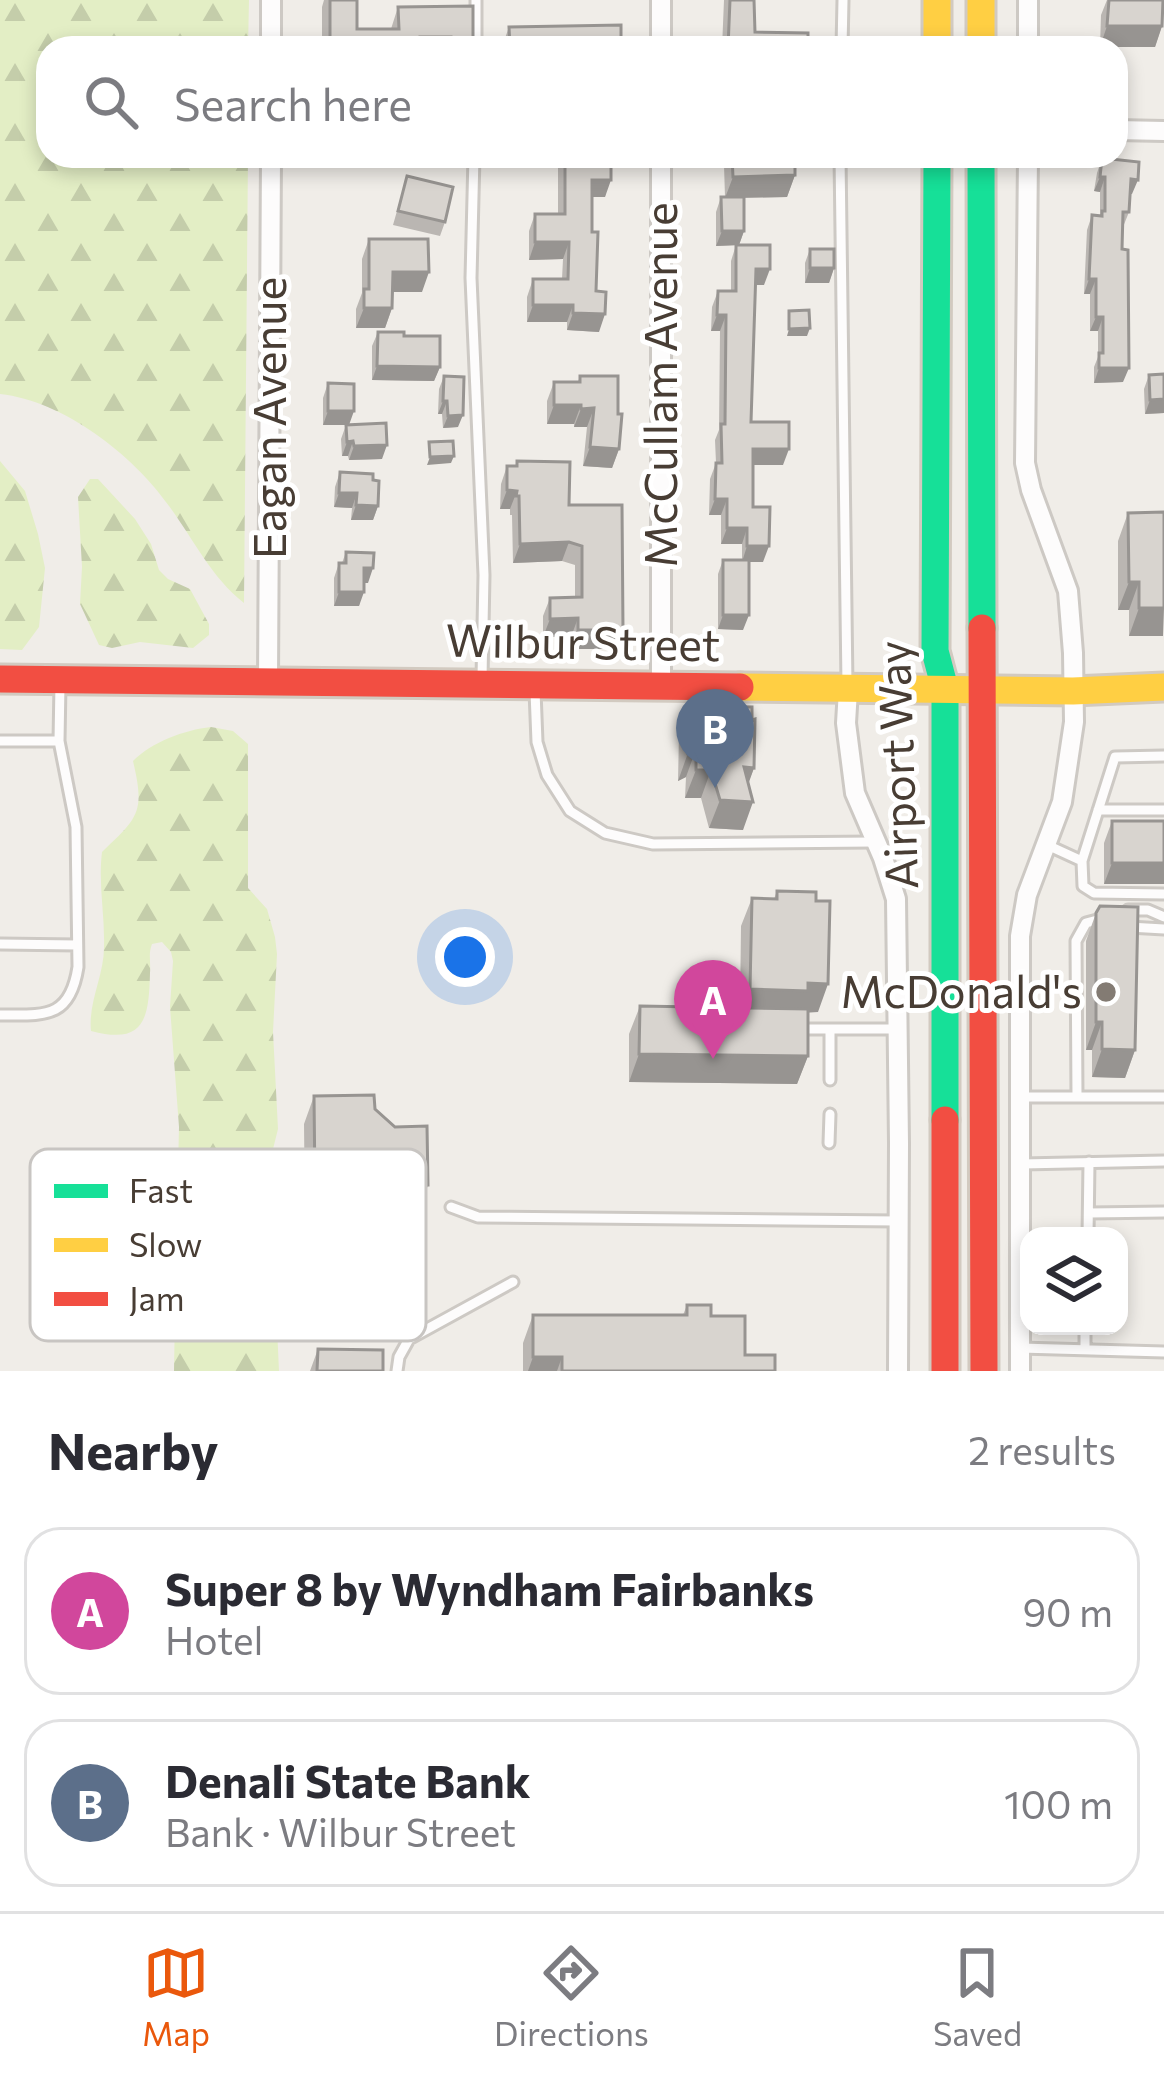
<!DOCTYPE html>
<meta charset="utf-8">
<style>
body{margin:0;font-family:Commissioner,sans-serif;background:#f7f7f7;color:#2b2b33}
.controls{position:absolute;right:36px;bottom:36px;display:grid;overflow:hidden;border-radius:24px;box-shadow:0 6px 18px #0003}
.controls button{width:108px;height:108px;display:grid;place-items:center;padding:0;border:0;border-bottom:3px solid #e1e1e2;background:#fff;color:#2b2b33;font:60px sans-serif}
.you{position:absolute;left:465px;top:957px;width:42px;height:42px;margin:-30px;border:9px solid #fff;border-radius:50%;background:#1a73e8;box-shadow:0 0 0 18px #1a73e833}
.badge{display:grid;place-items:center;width:78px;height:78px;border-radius:50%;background:#ea580c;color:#fff;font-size:39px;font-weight:700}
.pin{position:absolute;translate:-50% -99px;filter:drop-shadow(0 3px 6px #0008)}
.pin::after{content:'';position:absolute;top:63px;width:42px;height:36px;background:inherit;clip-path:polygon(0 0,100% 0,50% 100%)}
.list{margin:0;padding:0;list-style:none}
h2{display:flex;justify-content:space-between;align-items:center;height:156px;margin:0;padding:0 48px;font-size:51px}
h2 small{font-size:39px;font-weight:400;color:#7c7c81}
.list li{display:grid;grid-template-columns:78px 1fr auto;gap:36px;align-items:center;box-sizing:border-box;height:168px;margin:0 24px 24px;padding:0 24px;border:3px solid #e1e1e2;border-radius:36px}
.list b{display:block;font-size:45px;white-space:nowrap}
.list p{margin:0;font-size:39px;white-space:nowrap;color:#7c7c81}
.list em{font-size:39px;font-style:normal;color:#7c7c81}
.icon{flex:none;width:66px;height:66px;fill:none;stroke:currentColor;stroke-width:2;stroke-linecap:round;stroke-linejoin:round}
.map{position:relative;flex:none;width:1164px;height:1371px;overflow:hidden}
.search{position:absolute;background:#fff;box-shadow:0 6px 18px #0003;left:36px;right:36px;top:36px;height:132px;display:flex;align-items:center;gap:30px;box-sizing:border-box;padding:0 42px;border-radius:36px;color:#7c7c81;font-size:45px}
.sheet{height:540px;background:#fff}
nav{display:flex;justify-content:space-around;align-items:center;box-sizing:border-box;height:168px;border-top:3px solid #e1e1e2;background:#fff;font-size:33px;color:#7c7c81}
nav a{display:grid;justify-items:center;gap:6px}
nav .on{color:#ea580c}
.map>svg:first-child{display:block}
.forest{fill:url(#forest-firs)}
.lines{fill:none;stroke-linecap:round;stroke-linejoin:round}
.lane-casing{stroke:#cdc9c4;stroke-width:15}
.street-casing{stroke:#cdc9c4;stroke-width:24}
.fast-casing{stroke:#d2cac0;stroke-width:33}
.slow-casing{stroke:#d2cac0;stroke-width:33}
.jam-casing{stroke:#d2cac0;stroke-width:33}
.lane{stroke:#fdfcfc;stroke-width:9}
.street{stroke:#fdfcfc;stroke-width:18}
.fast{stroke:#16e098;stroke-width:27}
.slow{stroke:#ffcf43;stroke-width:27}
.jam{stroke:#f24e42;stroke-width:27}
.wall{fill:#bab6b2}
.shaded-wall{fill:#979491}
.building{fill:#d8d4cf;stroke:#979491;stroke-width:3}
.poi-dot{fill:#837b73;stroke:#fff;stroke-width:4.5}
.labels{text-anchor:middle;stroke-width:10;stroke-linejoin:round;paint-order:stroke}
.street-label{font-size:45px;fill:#483d34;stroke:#fff}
.poi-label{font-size:45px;fill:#483d34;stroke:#fff;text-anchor:end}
.key{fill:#fff;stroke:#c8c5c2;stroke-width:3}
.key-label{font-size:33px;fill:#483d34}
</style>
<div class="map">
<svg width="1164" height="1371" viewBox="0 0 1164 1371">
<defs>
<pattern id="forest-firs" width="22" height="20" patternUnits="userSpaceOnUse" patternTransform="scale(3)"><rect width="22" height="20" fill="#e3eec5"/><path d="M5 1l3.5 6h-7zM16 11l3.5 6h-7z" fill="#c4cdaa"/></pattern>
</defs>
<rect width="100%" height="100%" fill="#f0ede8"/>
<path class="forest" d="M 0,0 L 249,0 L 248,48 L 48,48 L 48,156 L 248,156 L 244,603 C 211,577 194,540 169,506 C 133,455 64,401 0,394 Z
M 0,461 L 25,491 L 38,534 L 45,568 L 39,627 L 22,650 L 0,649 Z
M 90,479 L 98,479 L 135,519 L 151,544 L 159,570 L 168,579 L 190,589 L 209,624 L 209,635 L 193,648 L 140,642 L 112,648 L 99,645 L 80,604 L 82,567 L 78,497 Z
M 211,727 L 233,731 L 248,744 L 248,888 L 267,909 L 275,937 L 277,954 L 273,1032 L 278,1129 L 272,1153 L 271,1194 L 279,1371 L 174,1371 L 176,1250 L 173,1199 L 178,1170 L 179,1127 L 170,1007 L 173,961 L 171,952 L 162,942 L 152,944 C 148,954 151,962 150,973 C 149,1020 144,1045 91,1031 C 88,1002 104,976 104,947 C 105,915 98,884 102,852 C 139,817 145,812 133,761 C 152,742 184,730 211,727 Z"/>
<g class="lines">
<defs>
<path id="lane" d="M 476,48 L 476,0
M 842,48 L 843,0
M 474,156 L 471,278 L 484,575 L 482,678
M 840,156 L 847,685
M 535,691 L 537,742 L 547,775 L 570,811 L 605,833 L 653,844 L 873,842
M 0,741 L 59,741 L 60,684
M 1098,810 L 1164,810
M 1045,844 L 1082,861 L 1083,886 L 1094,893 L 1164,894
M 1082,861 L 1115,757 L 1164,756
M 1128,910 L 1148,910 L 1164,917
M 1129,927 L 1164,929
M 0,944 L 77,945
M 696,972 L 717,1016
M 0,1015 C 45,1015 70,1019 78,967 L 76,827 L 59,741
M 797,1029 L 898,1029
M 830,1029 L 830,1080
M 1020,1097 L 1164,1097
M 1077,1097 L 1076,941 L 1086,923 L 1101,919
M 829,1143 L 830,1114
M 1022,1164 L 1164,1161
M 451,1207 L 478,1217 L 898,1221
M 1089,1213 L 1164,1212
M 1088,1236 L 1089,1162
M 1020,1348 L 1164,1352
M 1085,1350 L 1085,1326
M 397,1371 L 399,1357 L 409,1339 L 513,1282"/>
<path id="street" d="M 271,0 L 271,48
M 1028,0 L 1028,48
M 661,48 L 661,0
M 1116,130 L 1164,131
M 661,156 L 661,686
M 268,680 L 271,156
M 848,690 L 846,723 L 855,793 L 883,858 L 896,899 L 899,1143 L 898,1371
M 1020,1371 L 1020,936 L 1027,895 L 1062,802 L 1074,722 L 1073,653 L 1068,591 L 1031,490 L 1025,463 L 1028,156"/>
<path id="fast" d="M 937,156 L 935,651 L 945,689 L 945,1120
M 981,156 L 982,628"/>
<path id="slow" d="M 937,0 L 937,48
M 981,0 L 981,48
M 740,687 L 1073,691 L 1164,687"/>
<path id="jam" d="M 982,628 L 984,1371
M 0,679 L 740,687
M 945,1120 L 945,1371"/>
</defs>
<use href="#lane" class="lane-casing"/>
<use href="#street" class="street-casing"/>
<use href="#fast" class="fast-casing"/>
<use href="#slow" class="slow-casing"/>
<use href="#jam" class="jam-casing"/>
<use href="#lane" class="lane"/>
<use href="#street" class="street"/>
<use href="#fast" class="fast"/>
<use href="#slow" class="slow"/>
<use href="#jam" class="jam"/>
</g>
<path class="wall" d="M 324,0 L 357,0 L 357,29 L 391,29 L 398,7 L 473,48 L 322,48 L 322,7 Z
M 724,0 L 754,0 L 755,32 L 808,48 L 722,48 Z
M 1107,0 L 1163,0 L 1162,26 L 1155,47 L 1100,47 L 1101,15 Z
M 509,27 L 621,48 L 504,48 L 504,41 Z
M 562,156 L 611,156 L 605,197 L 592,197 L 592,232 L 599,332 L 567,330 L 567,322 L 527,322 L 527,297 L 533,279 L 562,279 L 563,259 L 529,260 L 529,231 L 535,214 L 558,214 L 558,167 Z
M 728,156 L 795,156 L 795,175 L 787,197 L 744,198 L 744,231 L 739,245 L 716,246 L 716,212 L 721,197 L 725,197 L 724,165 Z
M 1102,158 L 1132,194 L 1130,194 L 1129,212 L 1123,227 L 1123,382 L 1094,383 L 1094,367 L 1098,357 L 1098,331 L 1090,331 L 1090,294 L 1084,294 L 1087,230 L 1092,215 L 1100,216 L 1100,192 L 1094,191 L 1097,173 Z
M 407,176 L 445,222 L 440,236 L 393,225 Z
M 369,239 L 422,292 L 393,292 L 392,308 L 385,328 L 356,328 L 356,309 L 362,293 L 362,259 Z
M 736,245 L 764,285 L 755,285 L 751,422 L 783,465 L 753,465 L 753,507 L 763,562 L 749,562 L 743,630 L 718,629 L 718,574 L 723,560 L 742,560 L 742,544 L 721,544 L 721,515 L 709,515 L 710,479 L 716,463 L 715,440 L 719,430 L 720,331 L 711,331 L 712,307 L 718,291 L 731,291 L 731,261 Z
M 810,249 L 834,268 L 829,283 L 805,283 L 805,263 Z
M 378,332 L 404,336 L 440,367 L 434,381 L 372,380 L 372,346 Z
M 1164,374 L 1164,413 L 1145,414 L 1144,389 L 1149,375 Z
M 444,376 L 458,427 L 443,428 L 442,414 L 438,414 L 439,389 Z
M 580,376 L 619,449 L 612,468 L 583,466 L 587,427 L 574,427 L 574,424 L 547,424 L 547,401 L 554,382 L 578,382 Z
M 328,383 L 349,425 L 382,459 L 349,460 L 348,456 L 342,456 L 341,439 L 346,425 L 323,425 L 323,398 Z
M 517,461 L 569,505 L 623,630 L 616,649 L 571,649 L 571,637 L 543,637 L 543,616 L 550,598 L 575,597 L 575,565 L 562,561 L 513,563 L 512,515 L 510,515 L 510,509 L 500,509 L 501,484 L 507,466 L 516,466 Z
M 340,472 L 373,480 L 378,506 L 373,520 L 351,520 L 352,508 L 334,507 L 335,487 Z
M 1128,513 L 1163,636 L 1129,636 L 1129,610 L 1118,610 L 1118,541 Z
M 346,552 L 368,583 L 364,583 L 359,606 L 334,606 L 334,578 L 339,563 L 342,563 Z
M 689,706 L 754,768 L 748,783 L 743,830 L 709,828 L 701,798 L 685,798 L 686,777 L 678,781 L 679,734 Z
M 1112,821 L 1164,884 L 1104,884 L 1104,843 Z
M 777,891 L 818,1012 L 808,1012 L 808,1056 L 797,1084 L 629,1082 L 629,1034 L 640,1006 L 740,1008 L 741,926 L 752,898 L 774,899 Z
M 1096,913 L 1135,1050 L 1125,1078 L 1092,1077 L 1092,1050 L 1086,1050 L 1086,941 Z
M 314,1096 L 375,1109 L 418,1213 L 305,1214 L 304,1124 Z
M 687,1305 L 711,1316 L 745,1355 L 775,1371 L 523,1371 L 523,1343 L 533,1315 L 683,1315 Z
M 318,1349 L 383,1371 L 310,1371 Z"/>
<path class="shaded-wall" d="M 1107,26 L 1162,26 L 1155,47 L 1100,47 Z
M 420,37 L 451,37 L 447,48 L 417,48 Z
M 795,175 L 787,197 L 725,198 L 733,177 Z
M 1100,177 L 1105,177 L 1100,192 L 1094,191 Z
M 1131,179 L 1138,180 L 1132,194 L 1126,194 Z
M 592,180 L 611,180 L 605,197 L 585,197 Z
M 722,231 L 744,231 L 739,245 L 716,246 Z
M 535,242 L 569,242 L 563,259 L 529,260 Z
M 810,268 L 834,268 L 829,283 L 805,283 Z
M 756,269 L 770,269 L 764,285 L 750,285 Z
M 393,272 L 429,272 L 422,292 L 386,292 Z
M 1089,279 L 1096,279 L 1090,294 L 1084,294 Z
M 533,305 L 573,305 L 567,322 L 527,322 Z
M 364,308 L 392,308 L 385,328 L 356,328 Z
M 573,313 L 605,314 L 599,332 L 567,330 Z
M 717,315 L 726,315 L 720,331 L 711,331 Z
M 1096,317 L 1103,317 L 1098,331 L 1090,331 Z
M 810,328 L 807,336 L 787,336 L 789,329 Z
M 377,366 L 440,367 L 434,381 L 372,380 Z
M 1099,368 L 1129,368 L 1123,382 L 1094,383 Z
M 1164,399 L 1164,413 L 1145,414 L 1150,400 Z
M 443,401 L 447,401 L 442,414 L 438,414 Z
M 554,405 L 581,405 L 574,424 L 547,424 Z
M 594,408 L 587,427 L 574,427 L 581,409 Z
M 328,411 L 354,411 L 349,425 L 323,425 Z
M 463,415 L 458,427 L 443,428 L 448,416 Z
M 353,441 L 348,456 L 342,456 L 347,442 Z
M 387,445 L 382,459 L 349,460 L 354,446 Z
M 590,447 L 619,449 L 612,468 L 583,466 Z
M 753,449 L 789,449 L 783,465 L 748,465 Z
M 454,456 L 451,463 L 427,465 L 430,457 Z
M 507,490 L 517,491 L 510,509 L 500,509 Z
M 339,493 L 357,493 L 352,508 L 334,507 Z
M 715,499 L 727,499 L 721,515 L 709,515 Z
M 356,505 L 378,506 L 373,520 L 351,520 Z
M 727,528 L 747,528 L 742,544 L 721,544 Z
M 569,542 L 562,561 L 513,563 L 520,544 Z
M 747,546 L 769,546 L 763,562 L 742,562 Z
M 364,568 L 373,568 L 368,583 L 359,583 Z
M 1129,582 L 1139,582 L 1129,610 L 1118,610 Z
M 339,592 L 364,592 L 359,606 L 334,606 Z
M 1139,608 L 1164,608 L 1163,636 L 1129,636 Z
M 723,615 L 749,615 L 743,630 L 718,629 Z
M 578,618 L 571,637 L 543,637 L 550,619 Z
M 578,630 L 623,630 L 616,649 L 571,649 Z
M 696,749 L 686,777 L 678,781 L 688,753 Z
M 744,767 L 754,768 L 744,796 Z
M 696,770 L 711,770 L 701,798 L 685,798 Z
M 720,800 L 753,802 L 743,830 L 709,828 Z
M 1112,863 L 1164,863 L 1164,884 L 1104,884 Z
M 808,983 L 828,984 L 818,1012 L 740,1017 L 750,989 Z
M 1096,1022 L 1102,1022 L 1092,1050 L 1086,1050 Z
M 1102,1049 L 1135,1050 L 1125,1078 L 1092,1077 Z
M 639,1054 L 808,1056 L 797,1084 L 629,1082 Z
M 428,1185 L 418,1213 L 305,1214 L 315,1186 Z
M 533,1357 L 562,1357 L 557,1371 L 528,1371 Z"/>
<path class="building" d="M 330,0 L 357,0 L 357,29 L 399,29 L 398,7 L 473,6 L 473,48 L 451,48 L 451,37 L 420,37 L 420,48 L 330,48 Z
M 730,0 L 754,0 L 755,32 L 808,33 L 808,48 L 728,48 Z
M 1109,0 L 1163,0 L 1162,26 L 1107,26 Z
M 621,25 L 621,48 L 510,48 L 509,27 Z
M 565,156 L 611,156 L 611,180 L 592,180 L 592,232 L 598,232 L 596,291 L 606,292 L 605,314 L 573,313 L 573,305 L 533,305 L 533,279 L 568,279 L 569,242 L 535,242 L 535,214 L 565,214 Z
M 732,156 L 795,156 L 795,175 L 733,177 Z
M 1102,158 L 1139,162 L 1138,180 L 1131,179 L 1129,212 L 1123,212 L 1122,249 L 1128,250 L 1129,368 L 1099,368 L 1099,353 L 1103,353 L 1103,317 L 1096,317 L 1096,279 L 1089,279 L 1092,215 L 1102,216 L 1102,211 L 1105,211 L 1105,177 L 1100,177 Z
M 407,176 L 453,187 L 445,222 L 398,211 Z
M 721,197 L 744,197 L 744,231 L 722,231 Z
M 369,239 L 428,239 L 429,272 L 393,272 L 392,308 L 364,308 L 364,289 L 369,289 Z
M 736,245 L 770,245 L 770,269 L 756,269 L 751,422 L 789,422 L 789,449 L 753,449 L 753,507 L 770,507 L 769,546 L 747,546 L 747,528 L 727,528 L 727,499 L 715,499 L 716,463 L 722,463 L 721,424 L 725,424 L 726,315 L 717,315 L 718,291 L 736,291 Z
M 810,249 L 834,249 L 834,268 L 810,268 Z
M 809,310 L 810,328 L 789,329 L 789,311 Z
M 378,332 L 404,332 L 404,336 L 440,336 L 440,367 L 377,366 Z
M 1164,374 L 1164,399 L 1150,400 L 1149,375 Z
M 444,376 L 464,377 L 463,415 L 448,416 L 447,401 L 443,401 Z
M 580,376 L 618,376 L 618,414 L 622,414 L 619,449 L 590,447 L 594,408 L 581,409 L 581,405 L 554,405 L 554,382 L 580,382 Z
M 328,383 L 354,384 L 354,411 L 328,411 Z
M 386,423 L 387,445 L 354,446 L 353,441 L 347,442 L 346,425 Z
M 453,441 L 454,456 L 430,457 L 429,442 Z
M 517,461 L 570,462 L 569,505 L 622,505 L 623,630 L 578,630 L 578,618 L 550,619 L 550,598 L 582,597 L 582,546 L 569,542 L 520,544 L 519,496 L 516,496 L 517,491 L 507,490 L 507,466 L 517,466 Z
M 340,472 L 373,474 L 373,480 L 379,481 L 378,506 L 356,505 L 357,493 L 339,493 Z
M 1164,512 L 1164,608 L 1139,608 L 1139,582 L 1129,582 L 1128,513 Z
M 346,552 L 374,553 L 373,568 L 364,568 L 364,592 L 339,592 L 339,563 L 346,563 Z
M 723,560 L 749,560 L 749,615 L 723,615 Z
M 689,706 L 752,707 L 752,720 L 755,719 L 754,768 L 744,767 L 753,802 L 720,800 L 711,770 L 696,770 L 696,749 L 688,753 Z
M 1112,821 L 1164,821 L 1164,863 L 1112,863 Z
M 777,891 L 816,892 L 816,901 L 830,901 L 828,984 L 808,983 L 808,991 L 750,989 L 752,898 L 777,899 Z
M 1100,906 L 1138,907 L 1135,1050 L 1102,1049 L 1102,1022 L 1096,1022 L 1096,913 Z
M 640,1006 L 808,1009 L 808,1056 L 639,1054 Z
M 374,1095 L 375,1109 L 395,1127 L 427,1126 L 428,1185 L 315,1186 L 314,1096 Z
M 687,1305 L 711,1305 L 711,1316 L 745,1316 L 745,1355 L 775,1355 L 775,1371 L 562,1371 L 562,1357 L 533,1357 L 533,1315 L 687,1315 Z
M 318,1349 L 383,1350 L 383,1371 L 317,1371 Z"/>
<circle class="poi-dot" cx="1106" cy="992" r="12"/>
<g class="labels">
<g class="street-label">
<text transform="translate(661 385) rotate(-90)" y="16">McCullam Avenue</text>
<text transform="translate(270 418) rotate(-90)" y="16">Eagan Avenue</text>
<text transform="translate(583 643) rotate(1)" y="16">Wilbur Street</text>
<text transform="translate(898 765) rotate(-92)" y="16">Airport Way</text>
</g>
<g class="poi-label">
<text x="1082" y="1008">McDonald's</text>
</g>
</g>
<rect x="30" y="1149" width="396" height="192" rx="18" class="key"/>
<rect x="54" y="1184" width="54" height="14" fill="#16e098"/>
<rect x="54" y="1238" width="54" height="14" fill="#ffcf43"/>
<rect x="54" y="1292" width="54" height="14" fill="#f24e42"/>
<g class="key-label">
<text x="129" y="1203">Fast</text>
<text x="129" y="1257">Slow</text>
<text x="129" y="1311">Jam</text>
</g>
</svg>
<div class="controls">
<button><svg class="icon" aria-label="layers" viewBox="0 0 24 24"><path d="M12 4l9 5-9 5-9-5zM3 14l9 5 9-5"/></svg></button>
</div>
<div class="you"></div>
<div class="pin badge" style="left:713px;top:1059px;background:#d1479c">A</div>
<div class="pin badge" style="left:715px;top:788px;background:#5c6f8a">B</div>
<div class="search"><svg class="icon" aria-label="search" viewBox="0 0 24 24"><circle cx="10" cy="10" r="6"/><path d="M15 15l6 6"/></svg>Search here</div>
</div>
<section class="sheet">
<h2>Nearby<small>2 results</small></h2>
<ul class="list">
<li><span class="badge" style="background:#d1479c">A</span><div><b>Super 8 by Wyndham Fairbanks</b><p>Hotel</p></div><em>90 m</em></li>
<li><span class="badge" style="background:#5c6f8a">B</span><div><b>Denali State Bank</b><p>Bank · Wilbur Street</p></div><em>100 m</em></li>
</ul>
</section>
<nav>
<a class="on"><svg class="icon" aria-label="map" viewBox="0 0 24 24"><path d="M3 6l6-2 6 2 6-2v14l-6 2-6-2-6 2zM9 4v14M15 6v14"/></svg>Map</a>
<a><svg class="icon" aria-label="directions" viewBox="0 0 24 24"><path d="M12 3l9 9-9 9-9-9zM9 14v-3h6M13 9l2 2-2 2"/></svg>Directions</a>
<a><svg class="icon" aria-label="saved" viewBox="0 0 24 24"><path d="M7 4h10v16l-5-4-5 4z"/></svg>Saved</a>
</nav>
